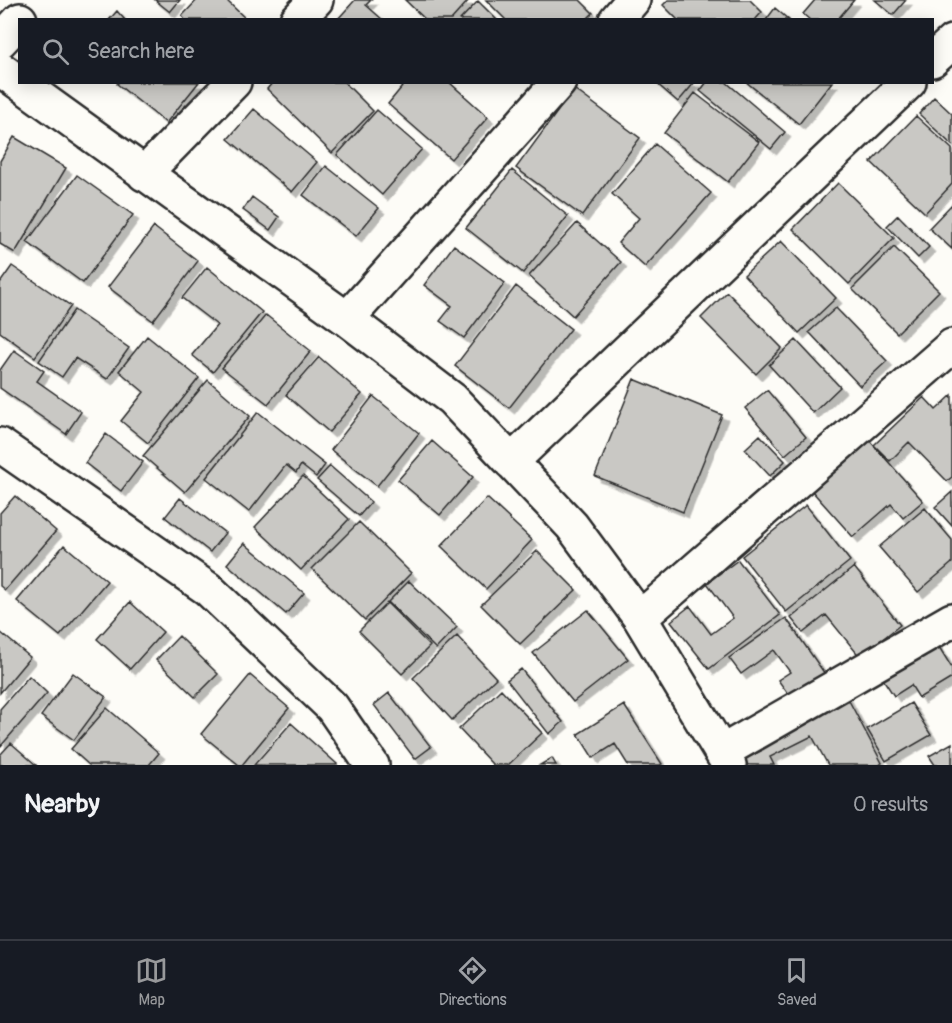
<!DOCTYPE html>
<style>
body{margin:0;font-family:Pangolin,sans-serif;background:#20242c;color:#f1f3f6}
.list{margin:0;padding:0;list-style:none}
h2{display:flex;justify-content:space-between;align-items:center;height:78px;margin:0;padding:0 24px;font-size:26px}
h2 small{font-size:20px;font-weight:400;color:#9ea1a6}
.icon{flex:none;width:33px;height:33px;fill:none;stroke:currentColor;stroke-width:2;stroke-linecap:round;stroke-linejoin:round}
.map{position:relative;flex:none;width:952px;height:765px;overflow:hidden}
.search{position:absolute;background:#171b24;box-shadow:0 3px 15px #0003;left:18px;right:18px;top:18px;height:66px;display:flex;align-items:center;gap:15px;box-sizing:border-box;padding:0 21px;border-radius:0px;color:#9ea1a6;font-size:22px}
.sheet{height:174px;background:#171b24}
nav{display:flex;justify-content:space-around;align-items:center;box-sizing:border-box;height:84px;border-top:2px solid #363941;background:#171b24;font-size:16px;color:#9ea1a6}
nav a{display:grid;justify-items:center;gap:3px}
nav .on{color:#98999b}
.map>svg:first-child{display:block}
.building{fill:#c9c8c4;stroke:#2b2b2b;stroke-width:1.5;filter:url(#shadow)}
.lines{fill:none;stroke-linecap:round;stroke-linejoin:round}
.street-casing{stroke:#2b2b2b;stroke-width:38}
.street{stroke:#fdfcf7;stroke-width:33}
</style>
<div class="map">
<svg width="952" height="765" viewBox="0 0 952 765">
<defs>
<filter id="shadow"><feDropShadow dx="5.5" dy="5.5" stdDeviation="0" flood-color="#0004"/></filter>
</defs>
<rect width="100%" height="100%" fill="#fdfcf7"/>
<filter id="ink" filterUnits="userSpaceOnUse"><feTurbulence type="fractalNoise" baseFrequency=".0167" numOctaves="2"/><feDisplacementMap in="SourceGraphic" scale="12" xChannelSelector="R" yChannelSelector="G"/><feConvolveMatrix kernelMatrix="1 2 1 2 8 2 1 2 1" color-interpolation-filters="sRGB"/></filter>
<g filter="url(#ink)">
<path class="building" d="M 155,0 L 180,0 L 170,12 Z
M 197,0 L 226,0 L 247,20 L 185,20 L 182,16 Z
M 355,0 L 371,0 L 366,5 L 383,20 L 337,20 Z
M 405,0 L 469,0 L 451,20 L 426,20 Z
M 486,0 L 580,0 L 593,13 L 586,20 L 506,20 Z
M 668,0 L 750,0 L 762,12 L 755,20 L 678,20 L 663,5 Z
M 815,0 L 854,0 L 837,20 L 810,20 L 803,14 Z
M 875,0 L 906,0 L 893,15 Z
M 478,1 L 497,20 L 460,20 Z
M 775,8 L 789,20 L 766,20 Z
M 117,11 L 125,20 L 109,20 Z
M 119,82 L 199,82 L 166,123 L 117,84 Z
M 273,82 L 344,82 L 373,111 L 332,153 L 267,89 Z
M 406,82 L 449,82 L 488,117 L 451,159 L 388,104 Z
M 655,82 L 695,82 L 678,102 Z
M 707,82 L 726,82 L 785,132 L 771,149 L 700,91 Z
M 746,82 L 832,82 L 799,124 Z
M 574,89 L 640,138 L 582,216 L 516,168 Z
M 695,93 L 759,142 L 728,182 L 664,133 Z
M 934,97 L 952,114 L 952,145 L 919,114 Z
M 254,109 L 317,162 L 292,192 L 228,139 Z
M 377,110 L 422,149 L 382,195 L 337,155 Z
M 916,116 L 952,149 L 952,184 L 925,213 L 871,162 Z
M 14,137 L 66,168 L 15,253 L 0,244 L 0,161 Z
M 655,144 L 711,193 L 645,267 L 618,243 L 639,218 L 612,194 Z
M 326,166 L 379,208 L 356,236 L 303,195 Z
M 512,170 L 568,216 L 523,273 L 466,228 Z
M 77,175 L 133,215 L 83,283 L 27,242 Z
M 838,183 L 894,238 L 849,284 L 793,229 Z
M 252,197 L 279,217 L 270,230 L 243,210 Z
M 952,204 L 952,249 L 929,228 Z
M 898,215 L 929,247 L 918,258 L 887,226 Z
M 577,223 L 621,262 L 573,316 L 529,276 Z
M 154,227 L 198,261 L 153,321 L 108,287 Z
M 781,241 L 836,298 L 799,333 L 744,275 Z
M 454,245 L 505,283 L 464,338 L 440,321 L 452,306 L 424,285 Z
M 894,247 L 939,291 L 897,333 L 852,289 Z
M 12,266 L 71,306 L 35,357 L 0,332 L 0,283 Z
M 207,267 L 262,312 L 213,372 L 192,355 L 217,325 L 182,298 Z
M 516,286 L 571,329 L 509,408 L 455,366 Z
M 727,292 L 782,348 L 756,374 L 701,318 Z
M 836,308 L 887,361 L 860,386 L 809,332 Z
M 74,310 L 129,348 L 107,379 L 75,358 L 62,377 L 39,361 Z
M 266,315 L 311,351 L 268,404 L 222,368 Z
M 147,336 L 199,378 L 148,443 L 121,421 L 144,392 L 119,371 Z
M 796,340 L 840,387 L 813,413 L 769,365 Z
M 14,350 L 44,371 L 37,381 L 81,412 L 66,434 L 0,388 L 0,370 Z
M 319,357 L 362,394 L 329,432 L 286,395 Z
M 634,379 L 722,415 L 683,512 L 595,476 Z
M 208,380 L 250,416 L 185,492 L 143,456 Z
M 767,390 L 806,437 L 785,455 L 745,408 Z
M 952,395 L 952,477 L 947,481 L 909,442 L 890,461 L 874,445 L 924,397 L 936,410 Z
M 373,396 L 419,433 L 377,486 L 331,450 Z
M 258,412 L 325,465 L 316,477 L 301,465 L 296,473 L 286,465 L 249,512 L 206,478 Z
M 106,434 L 143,462 L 121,491 L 85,463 Z
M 760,435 L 785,461 L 770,476 L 745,449 Z
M 869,440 L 923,501 L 903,518 L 891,504 L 853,537 L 812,491 Z
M 432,441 L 473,477 L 440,515 L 398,480 Z
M 330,466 L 371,502 L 359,516 L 317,480 Z
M 303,476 L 349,519 L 301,570 L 255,527 Z
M 952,492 L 952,526 L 935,507 Z
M 15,496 L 56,531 L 5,590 L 0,586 L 0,513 Z
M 180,498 L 225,533 L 210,552 L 165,517 Z
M 487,498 L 532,540 L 486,589 L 441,546 Z
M 806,505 L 850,561 L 786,612 L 742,556 Z
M 925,508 L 952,540 L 952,563 L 918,592 L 879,547 Z
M 359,522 L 411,573 L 365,620 L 312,569 Z
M 244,543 L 304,593 L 286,614 L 227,564 Z
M 64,545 L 107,581 L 60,636 L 17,601 Z
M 537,551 L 576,590 L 520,644 L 481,605 Z
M 738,560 L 780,615 L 709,669 L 671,621 L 690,606 L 711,634 L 733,618 L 707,583 Z
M 854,567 L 900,625 L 860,657 L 826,615 L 803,633 L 791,618 Z
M 409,581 L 457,627 L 436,649 L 388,602 Z
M 130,602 L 163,632 L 130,669 L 97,639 Z
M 387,603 L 430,646 L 402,674 L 359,631 Z
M 588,610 L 628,659 L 573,702 L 533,653 Z
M 786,618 L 825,674 L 791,698 L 778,680 L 790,672 L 774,650 L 741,674 L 729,658 Z
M 0,632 L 30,657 L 0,693 Z
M 179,636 L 218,674 L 195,697 L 156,660 Z
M 457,636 L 496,678 L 452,720 L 413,678 Z
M 936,642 L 952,668 L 952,678 L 919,698 L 911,685 L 894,696 L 881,676 Z
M 521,669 L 563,722 L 549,734 L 507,680 Z
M 73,673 L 106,697 L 74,740 L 41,716 Z
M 250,675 L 289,708 L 242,765 L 239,765 L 201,734 Z
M 29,676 L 47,693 L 0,747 L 0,709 Z
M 501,689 L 542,733 L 508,765 L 493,765 L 459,729 Z
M 389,693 L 431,747 L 415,759 L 374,705 Z
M 846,695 L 882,763 L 879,765 L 828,765 L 812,736 L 770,757 L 774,765 L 748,765 L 745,759 L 761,751 L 756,742 Z
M 911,703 L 931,735 L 886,761 L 867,729 Z
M 624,705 L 662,764 L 660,765 L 628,765 L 615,744 L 593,758 L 578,734 Z
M 107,708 L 159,753 L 149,765 L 89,765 L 71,749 Z
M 291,723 L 337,764 L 336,765 L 254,765 Z
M 11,743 L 36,765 L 0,765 L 0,755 Z
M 952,743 L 952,765 L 935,765 L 929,756 Z
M 552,758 L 556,765 L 540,765 Z"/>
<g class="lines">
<defs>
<path id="street" d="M 297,20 L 316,0
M 616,20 L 633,0
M 0,41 L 20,20
M 932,60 L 952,42
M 0,69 L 347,319 L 452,399 L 572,526 L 640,618 L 729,765
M 144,174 L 234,82
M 347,319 L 559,82
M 0,445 L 208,589 L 332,707 L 372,765
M 511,462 L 909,82
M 640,618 L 952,346
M 722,752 L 952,620"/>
</defs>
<use href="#street" class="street-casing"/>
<use href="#street" class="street"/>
</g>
</g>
</svg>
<div class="search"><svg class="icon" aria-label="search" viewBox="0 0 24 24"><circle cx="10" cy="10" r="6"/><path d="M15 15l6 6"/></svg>Search here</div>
</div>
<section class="sheet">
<h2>Nearby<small>0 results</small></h2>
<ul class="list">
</ul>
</section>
<nav>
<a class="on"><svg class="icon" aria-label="map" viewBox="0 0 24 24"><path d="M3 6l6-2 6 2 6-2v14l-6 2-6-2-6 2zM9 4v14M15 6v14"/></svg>Map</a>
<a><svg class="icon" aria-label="directions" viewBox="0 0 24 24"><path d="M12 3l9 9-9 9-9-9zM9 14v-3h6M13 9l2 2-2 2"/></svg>Directions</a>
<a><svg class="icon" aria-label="saved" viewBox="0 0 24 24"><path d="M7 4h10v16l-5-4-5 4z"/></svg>Saved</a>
</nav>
